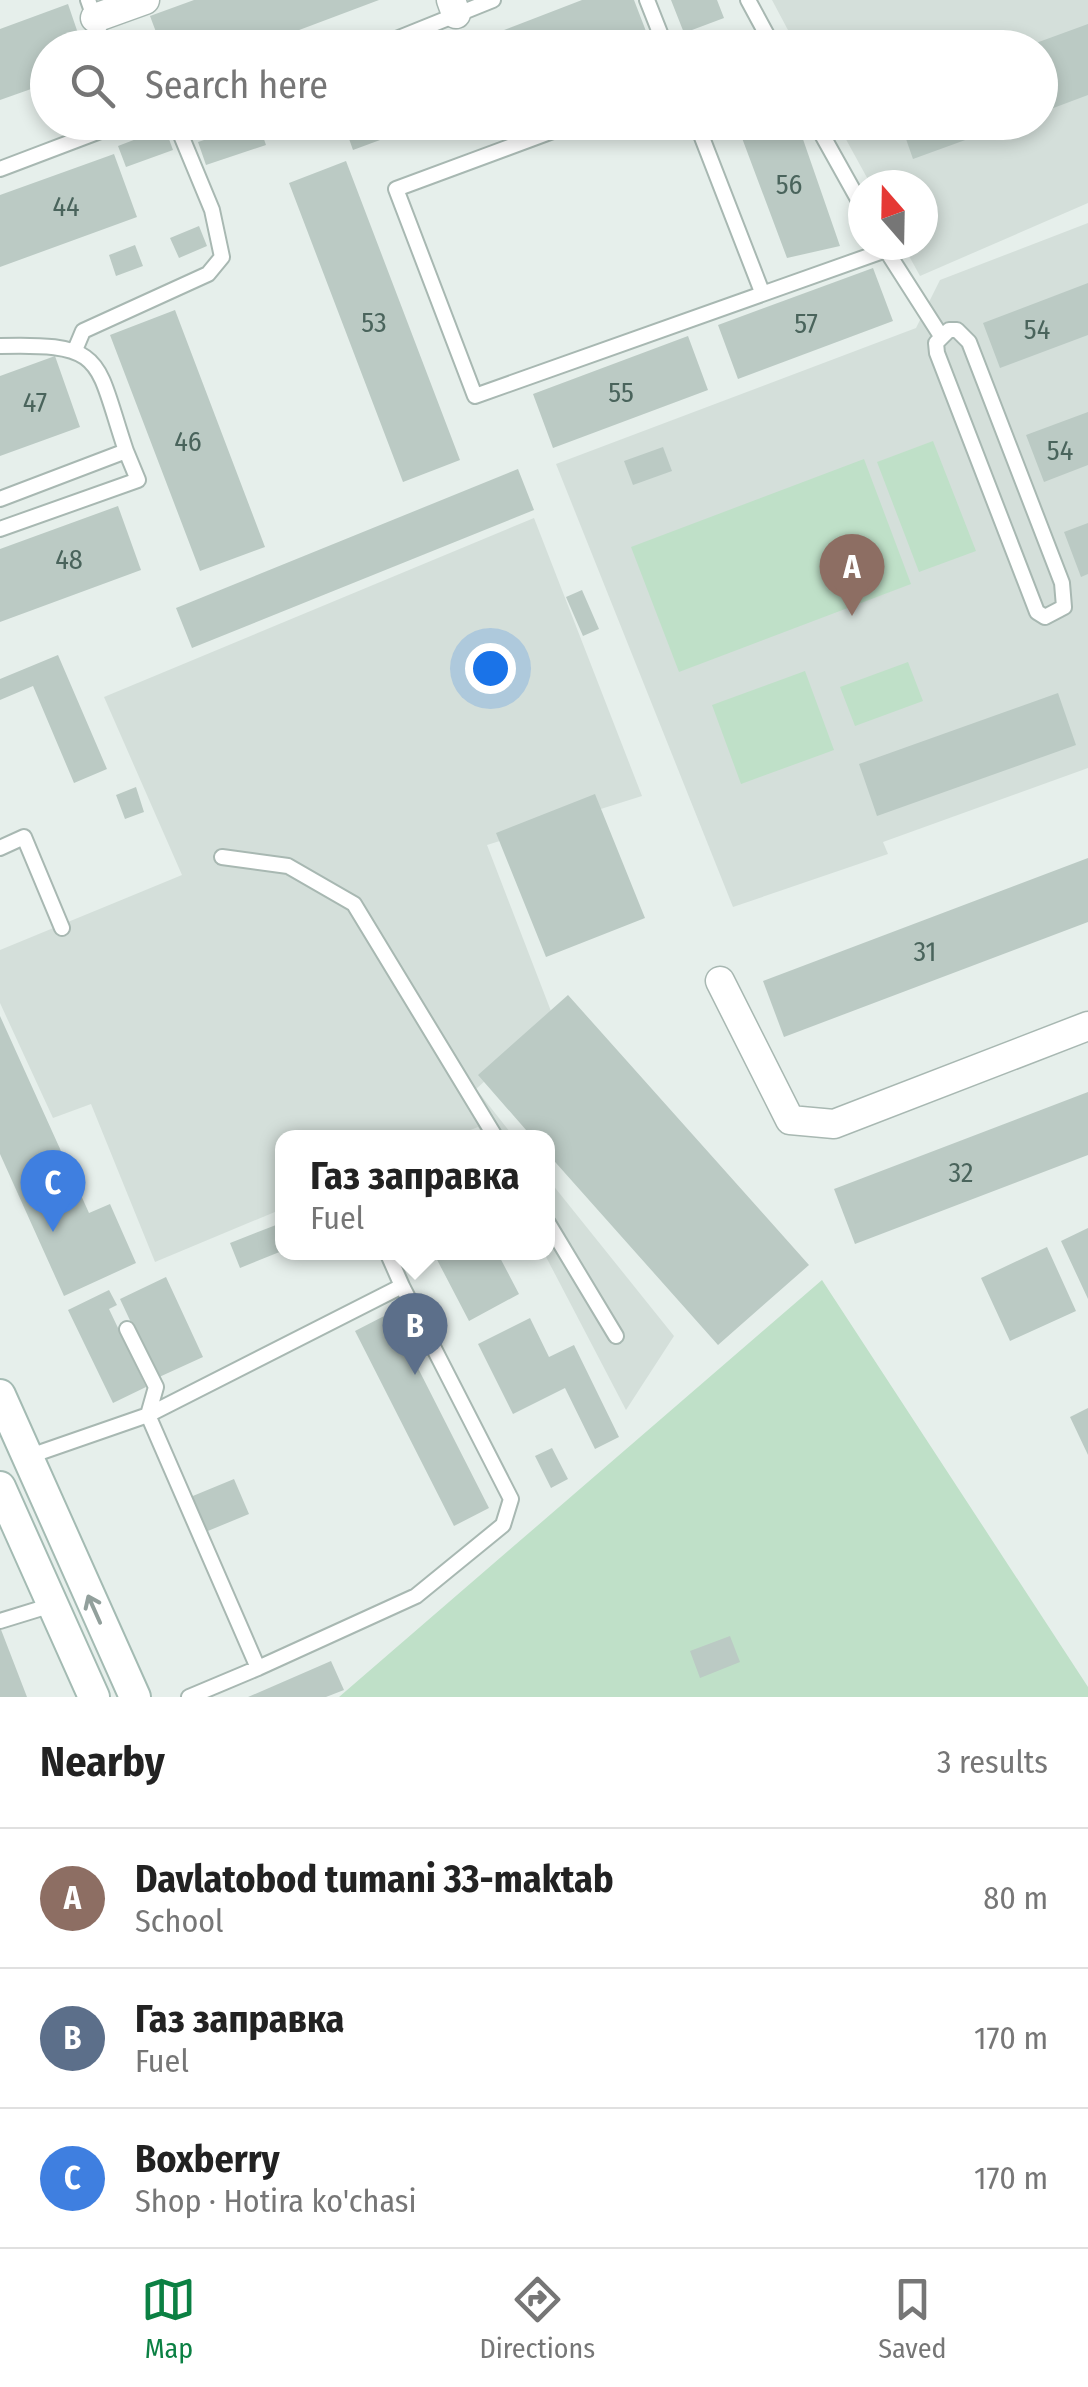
<!DOCTYPE html>
<meta charset="utf-8">
<style>
body{margin:0;font-family:"Fira Sans Condensed",sans-serif;background:#f6f6f6;color:#222}
.compass{position:absolute;left:848px;top:170px;width:90px;height:90px;border-radius:50%;background:#fff;box-shadow:0 5px 15px #0003;rotate:340deg}
.you{position:absolute;left:490px;top:668px;width:35px;height:35px;margin:-25px;border:8px solid #fff;border-radius:50%;background:#1a73e8;box-shadow:0 0 0 15px #1a73e833}
.badge{display:grid;place-items:center;width:65px;height:65px;border-radius:50%;background:#0b8043;color:#fff;font-size:32px;font-weight:700}
.pin{position:absolute;translate:-50% -82px;filter:drop-shadow(0 2px 5px #0008)}
.pin::after{content:'';position:absolute;top:52px;width:35px;height:30px;background:inherit;clip-path:polygon(0 0,100% 0,50% 100%)}
.popup{position:absolute;left:275px;top:1130px;width:280px;height:130px;box-sizing:border-box;display:grid;place-content:center;border-radius:20px;background:#fff;filter:drop-shadow(0 2px 8px #0005);font-size:32px;white-space:nowrap;color:#767676}
.popup b{font-size:38px;color:#222}
.popup::after{content:'';position:absolute;left:50%;top:100%;margin-left:-20px;border:20px solid transparent;border-top-color:#fff}
.list{margin:0;padding:0;list-style:none}
h2{display:flex;justify-content:space-between;align-items:center;height:130px;margin:0;padding:0 40px;font-size:42px}
h2 small{font-size:32px;font-weight:400;color:#767676}
.list li{display:grid;grid-template-columns:65px 1fr auto;gap:30px;align-items:center;box-sizing:border-box;height:140px;padding:0 40px;border-top:2px solid #e0e0e0}
.list b{display:block;font-size:38px;white-space:nowrap}
.list p{margin:0;font-size:32px;white-space:nowrap;color:#767676}
.list em{font-size:32px;font-style:normal;color:#767676}
.icon{flex:none;width:55px;height:55px;fill:none;stroke:currentColor;stroke-width:2;stroke-linecap:round;stroke-linejoin:round}
.map{position:relative;flex:none;width:1088px;height:1697px;overflow:hidden}
.search{position:absolute;background:#fff;box-shadow:0 5px 15px #0003;left:30px;right:30px;top:30px;height:110px;display:flex;align-items:center;gap:25px;box-sizing:border-box;padding:0 35px;border-radius:55px;color:#767676;font-size:38px}
.sheet{height:550px;background:#fff}
nav{display:flex;justify-content:space-around;align-items:center;box-sizing:border-box;height:140px;border-top:2px solid #e0e0e0;background:#fff;font-size:28px;color:#767676}
nav a{display:grid;justify-items:center;gap:5px}
nav .on{color:#0b8043}
.map>svg:first-child{display:block}
.built{fill:#d4dfda}
.green{fill:#bfe0c8}
.building{fill:#bbcac4}
.lines{fill:none;stroke-linecap:round;stroke-linejoin:round}
.lane-casing{stroke:#a8b8b2;stroke-width:18}
.street-casing{stroke:#a8b8b2;stroke-width:31}
.secondary-casing{stroke:#a4bbb3;stroke-width:34}
.lane{stroke:#fff;stroke-width:14}
.street{stroke:#fff;stroke-width:28}
.secondary{stroke:#fff;stroke-width:30}
.oneway{stroke:#92a09c}
.labels{text-anchor:middle;stroke-width:9;stroke-linejoin:round;paint-order:stroke}
.number-label{font-size:28px;fill:#4a645c}
</style>
<div class="map">
<svg width="1088" height="1697" viewBox="0 0 1088 1697">
<rect width="100%" height="100%" fill="#e6efeb"/>
<path class="built" d="M 772,0 L 1088,0 L 1088,203 L 920,276 L 903,245 L 923,245 L 923,185 L 871,185 L 837,123 L 1040,122 L 1040,48 L 797,47 Z
M 1088,223 L 1088,768 L 883,842 L 888,854 L 733,907 L 556,464 L 916,328 L 940,280 Z
M 534,518 L 642,796 L 487,845 L 554,1019 L 476,1089 L 514,1137 L 484,1137 L 478,1127 L 453,1137 L 282,1138 L 282,1209 L 155,1262 L 91,1104 L 53,1118 L 0,1003 L 0,950 L 182,875 L 104,697 Z
M 548,1179 L 674,1336 L 626,1410 L 544,1253 Z"/>
<path class="green" d="M 933,441 L 976,551 L 919,572 L 877,462 Z
M 864,459 L 911,584 L 679,672 L 631,547 Z
M 908,662 L 923,701 L 855,726 L 840,687 Z
M 805,671 L 834,750 L 741,784 L 712,705 Z
M 822,1280 L 1088,1687 L 1088,1697 L 339,1697 Z"/>
<path class="building" d="M 194,0 L 379,0 L 251,48 L 162,48 L 150,16 Z
M 582,0 L 634,0 L 649,39 L 627,48 L 457,48 Z
M 671,0 L 717,0 L 724,18 L 684,33 Z
M 68,4 L 83,48 L 48,48 L 48,83 L 0,100 L 0,29 Z
M 1088,24 L 1088,95 L 1040,113 L 1040,48 L 1025,47 Z
M 258,122 L 266,145 L 206,165 L 198,142 Z
M 343,122 L 426,122 L 426,123 L 353,150 Z
M 736,122 L 797,122 L 840,246 L 787,258 Z
M 900,122 L 1012,122 L 1012,123 L 913,159 Z
M 165,128 L 173,150 L 126,167 L 118,146 Z
M 114,154 L 137,217 L 0,267 L 0,195 Z
M 346,161 L 460,460 L 403,482 L 289,183 Z
M 199,226 L 207,246 L 179,258 L 170,238 Z
M 135,245 L 143,266 L 116,276 L 109,255 Z
M 873,268 L 893,321 L 738,379 L 718,325 Z
M 1088,283 L 1088,335 L 1000,368 L 983,323 Z
M 175,310 L 265,547 L 200,571 L 110,335 Z
M 688,336 L 708,390 L 553,448 L 533,394 Z
M 55,356 L 80,427 L 0,456 L 0,376 Z
M 1088,412 L 1088,465 L 1044,482 L 1026,435 Z
M 663,447 L 672,471 L 633,485 L 624,461 Z
M 518,469 L 534,510 L 192,648 L 176,608 Z
M 118,506 L 141,570 L 0,622 L 0,549 Z
M 1088,523 L 1088,574 L 1081,577 L 1064,532 Z
M 582,590 L 599,629 L 583,636 L 566,597 Z
M 58,655 L 107,769 L 74,783 L 33,686 L 0,700 L 0,679 Z
M 1058,693 L 1076,745 L 877,816 L 859,764 Z
M 136,787 L 144,812 L 125,819 L 116,795 Z
M 595,794 L 645,918 L 546,957 L 496,833 Z
M 1088,858 L 1088,922 L 784,1037 L 763,981 Z
M 568,995 L 809,1265 L 718,1345 L 548,1154 L 548,1138 L 533,1138 L 478,1075 Z
M 0,1016 L 89,1213 L 110,1204 L 136,1263 L 64,1296 L 0,1154 Z
M 1088,1092 L 1088,1155 L 855,1244 L 834,1189 Z
M 276,1225 L 282,1251 L 240,1268 L 230,1243 Z
M 1088,1228 L 1088,1299 L 1061,1241 Z
M 1047,1247 L 1076,1311 L 1010,1341 L 981,1278 Z
M 433,1252 L 497,1252 L 519,1294 L 469,1321 Z
M 166,1277 L 203,1357 L 157,1378 L 120,1299 Z
M 109,1290 L 117,1305 L 109,1309 L 146,1387 L 113,1403 L 68,1310 Z
M 390,1313 L 489,1508 L 454,1526 L 355,1331 Z
M 530,1318 L 549,1357 L 574,1345 L 619,1437 L 595,1449 L 565,1388 L 513,1414 L 478,1344 Z
M 1088,1408 L 1088,1455 L 1070,1417 Z
M 552,1448 L 568,1479 L 551,1488 L 535,1456 Z
M 234,1479 L 249,1514 L 203,1533 L 188,1498 Z
M 0,1627 L 27,1697 L 0,1697 Z
M 730,1636 L 740,1662 L 700,1678 L 690,1651 Z
M 331,1661 L 344,1690 L 326,1697 L 248,1697 Z"/>
<g class="lines">
<defs>
<path id="lane" d="M 88,0 L 105,48
M 647,0 L 666,48
M 748,0 L 774,48
M 374,48 L 493,0
M 165,122 L 178,128 L 192,122
M 577,122 L 396,189 L 475,396 L 886,250 L 883,245
M 696,122 L 762,292
M 815,122 L 863,208
M 0,169 L 124,122
M 886,250 L 941,336
M 949,330 L 957,330 L 969,342 L 1062,583 L 1064,607 L 1045,617 L 1037,612 L 937,353 L 936,343 Z
M 0,346 C 107,343 95,359 126,451 L 0,499
M 75,350 L 83,331 L 208,274 L 222,257 L 212,210 L 178,128
M 0,529 L 138,480 L 126,451
M 0,848 L 24,837 L 62,928
M 222,857 L 288,866 L 354,904 L 496,1138
M 548,1223 L 616,1336
M 127,1329 L 156,1387 L 148,1415 L 402,1286 L 387,1252
M 27,1457 L 148,1415 L 258,1668 L 189,1697
M 0,1621 L 52,1605
M 258,1668 L 416,1596 L 503,1525 L 511,1499 L 402,1286"/>
<path id="street" d="M 451,0 L 456,14
M 95,18 L 145,0
M 720,981 L 790,1120 L 834,1124 L 1088,1026"/>
<path id="secondary" d="M 0,1395 L 135,1697
M 0,1487 L 94,1697"/>
</defs>
<use href="#lane" class="lane-casing"/>
<use href="#street" class="street-casing"/>
<use href="#secondary" class="secondary-casing"/>
<use href="#lane" class="lane"/>
<use href="#street" class="street"/>
<use href="#secondary" class="secondary"/>
</g>
<defs><path id="oneway-shaft" d="M-6 0H5M1.5-3L5.5 0L1.5 3" fill="none" stroke-width="1.6" stroke-linecap="round" stroke-linejoin="round" transform="scale(2.5)"/></defs>
<use class="oneway" href="#oneway-shaft" transform="translate(94 1609) rotate(-114)"/>
<g class="labels">
<g class="number-label">
<text x="789" y="194">56</text>
<text x="66" y="216">44</text>
<text x="374" y="332">53</text>
<text x="806" y="333">57</text>
<text x="1037" y="339">54</text>
<text x="621" y="402">55</text>
<text x="35" y="412">47</text>
<text x="188" y="451">46</text>
<text x="1060" y="460">54</text>
<text x="69" y="569">48</text>
<text x="925" y="961">31</text>
<text x="961" y="1182">32</text>
</g>
</g>
</svg>
<svg class="compass" viewBox="-18 -18 36 36"><path d="M0-13l5 13h-10z" fill="#e53935"/><path d="M0 13l5-13h-10z" fill="#767676"/></svg>
<div class="you"></div>
<div class="pin badge" style="left:852px;top:616px;background:#8d6e63">A</div>
<div class="pin badge" style="left:415px;top:1375px;background:#5c6f8a">B</div>
<div class="popup"><b>Газ заправка</b>Fuel</div>
<div class="pin badge" style="left:53px;top:1232px;background:#3f7fe0">C</div>
<div class="search"><svg class="icon" aria-label="search" viewBox="0 0 24 24"><circle cx="10" cy="10" r="6"/><path d="M15 15l6 6"/></svg>Search here</div>
</div>
<section class="sheet">
<h2>Nearby<small>3 results</small></h2>
<ul class="list">
<li><span class="badge" style="background:#8d6e63">A</span><div><b>Davlatobod tumani 33-maktab</b><p>School</p></div><em>80 m</em></li>
<li><span class="badge" style="background:#5c6f8a">B</span><div><b>Газ заправка</b><p>Fuel</p></div><em>170 m</em></li>
<li><span class="badge" style="background:#3f7fe0">C</span><div><b>Boxberry</b><p>Shop · Hotira ko'chasi</p></div><em>170 m</em></li>
</ul>
</section>
<nav>
<a class="on"><svg class="icon" aria-label="map" viewBox="0 0 24 24"><path d="M3 6l6-2 6 2 6-2v14l-6 2-6-2-6 2zM9 4v14M15 6v14"/></svg>Map</a>
<a><svg class="icon" aria-label="directions" viewBox="0 0 24 24"><path d="M12 3l9 9-9 9-9-9zM9 14v-3h6M13 9l2 2-2 2"/></svg>Directions</a>
<a><svg class="icon" aria-label="saved" viewBox="0 0 24 24"><path d="M7 4h10v16l-5-4-5 4z"/></svg>Saved</a>
</nav>
